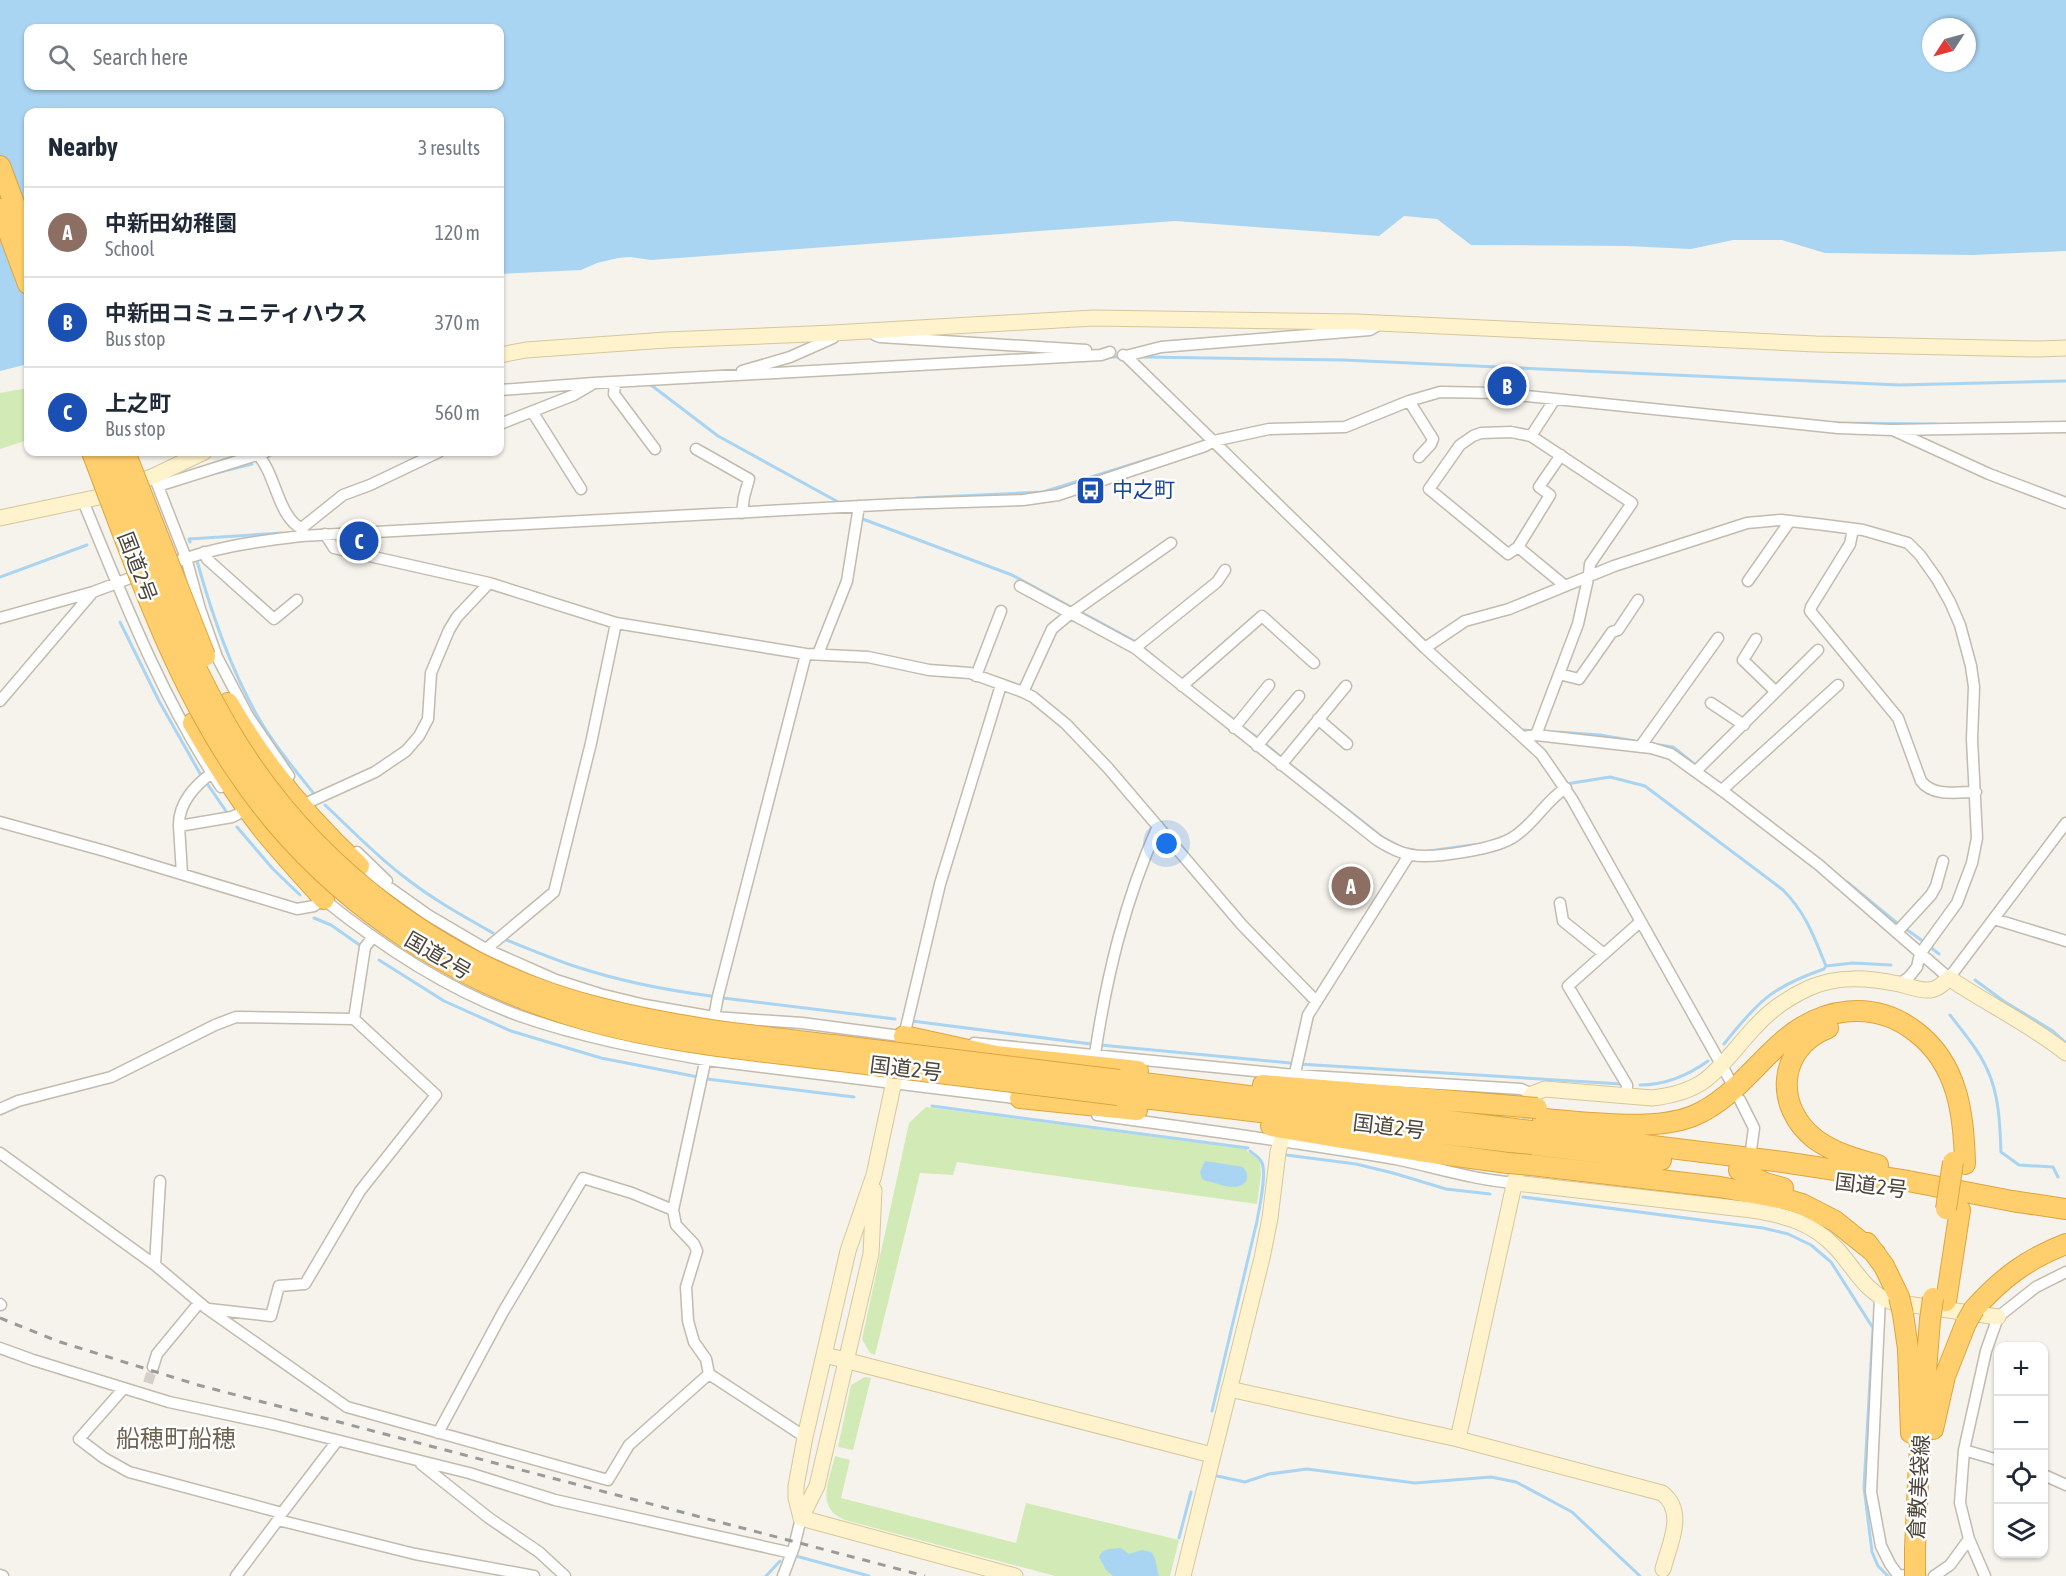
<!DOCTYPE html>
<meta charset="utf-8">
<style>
body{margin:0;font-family:"Asap Condensed","Noto Sans JP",sans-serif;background:#f6f6f7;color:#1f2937}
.controls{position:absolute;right:18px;bottom:18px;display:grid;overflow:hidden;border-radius:12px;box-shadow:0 2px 4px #0004}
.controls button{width:54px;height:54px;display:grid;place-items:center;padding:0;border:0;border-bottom:2px solid #e0e1e3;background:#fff;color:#1f2937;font:30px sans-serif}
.compass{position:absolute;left:1922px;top:18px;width:54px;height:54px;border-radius:50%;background:#fff;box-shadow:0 2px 4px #0004;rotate:234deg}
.you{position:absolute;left:1167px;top:844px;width:21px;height:21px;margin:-15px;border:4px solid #fff;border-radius:50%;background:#1a73e8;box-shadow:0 0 0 9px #1a73e833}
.badge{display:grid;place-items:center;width:39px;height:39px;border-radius:50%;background:#111827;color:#fff;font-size:20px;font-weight:700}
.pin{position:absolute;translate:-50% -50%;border:3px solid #fff;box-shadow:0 2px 6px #0006}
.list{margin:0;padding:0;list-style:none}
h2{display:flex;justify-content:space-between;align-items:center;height:78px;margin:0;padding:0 24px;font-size:26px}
h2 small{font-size:20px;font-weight:400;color:#747a83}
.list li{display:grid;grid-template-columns:39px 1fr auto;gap:18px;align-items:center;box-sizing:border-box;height:90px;padding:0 24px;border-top:2px solid #e0e1e3}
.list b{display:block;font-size:22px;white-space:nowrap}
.list p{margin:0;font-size:20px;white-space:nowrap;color:#747a83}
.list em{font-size:20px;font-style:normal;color:#747a83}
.icon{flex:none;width:33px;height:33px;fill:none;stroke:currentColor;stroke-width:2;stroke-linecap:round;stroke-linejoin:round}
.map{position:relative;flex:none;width:2066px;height:1576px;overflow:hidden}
.search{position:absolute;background:#fff;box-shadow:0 2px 4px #0004;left:24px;top:24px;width:480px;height:66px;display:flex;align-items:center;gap:15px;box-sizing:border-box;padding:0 21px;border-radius:12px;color:#747a83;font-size:22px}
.panel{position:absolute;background:#fff;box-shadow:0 2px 4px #0004;left:24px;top:108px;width:480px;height:348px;border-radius:12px}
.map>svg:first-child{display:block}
.green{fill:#d2eab5}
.water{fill:#a9d4f2;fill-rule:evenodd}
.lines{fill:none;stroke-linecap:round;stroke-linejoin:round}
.stream{stroke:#a9d4f2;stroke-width:3}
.street-tunnel{stroke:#d4d0c8;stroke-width:10;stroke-dasharray:10 5;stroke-linecap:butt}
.street-casing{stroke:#c2bbae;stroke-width:13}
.secondary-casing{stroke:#d6c79b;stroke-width:17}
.highway-casing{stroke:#e0a43c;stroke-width:22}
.street{stroke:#fff;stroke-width:10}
.secondary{stroke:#fff3cd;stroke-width:15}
.highway{stroke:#ffcf6e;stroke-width:20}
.rail{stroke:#9a9a9a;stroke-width:3;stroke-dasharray:8 8;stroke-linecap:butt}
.highway-bridge-casing{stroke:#e0a43c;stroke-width:22;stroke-linecap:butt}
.highway-bridge{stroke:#ffcf6e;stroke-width:20}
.labels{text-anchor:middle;stroke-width:5;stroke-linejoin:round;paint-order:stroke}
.transit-label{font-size:21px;fill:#164399;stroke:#fff;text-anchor:start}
.street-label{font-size:21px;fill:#4b4439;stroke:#fff}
.quarter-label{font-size:24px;fill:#6e6250;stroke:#fff}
</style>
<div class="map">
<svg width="2066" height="1576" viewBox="0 0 2066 1576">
<rect width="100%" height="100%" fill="#f6f3ec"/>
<path class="green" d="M 28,388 L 28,440 L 0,449 L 0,393 Z
M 926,1107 L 1247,1149 L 1247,1151 L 1260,1161 L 1261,1175 L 1257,1204 L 957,1162 L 953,1175 L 920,1173 L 875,1355 L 870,1353 L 862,1339 L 909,1123 Z
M 865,1377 L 871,1378 L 853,1450 L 838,1447 L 851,1385 Z
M 835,1456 L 850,1460 L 841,1498 L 1016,1543 L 1026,1503 L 1179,1540 L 1170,1576 L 1055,1576 L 845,1520 C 815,1508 829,1481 835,1456 Z"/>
<path class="water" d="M 0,0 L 2066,0 L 2066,251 L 1972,255 L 1825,253 L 1782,240 L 1733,240 L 1691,249 L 1627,246 L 1471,245 L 1437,219 L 1404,216 L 1379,236 L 1175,221 L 651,260 L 630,257 L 618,258 L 597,263 L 581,270 L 500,274 L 500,112 L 28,112 L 28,364 L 0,371 ZM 1931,27 L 1967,27 L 1967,63 L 1931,63 ZM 28,28 L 500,28 L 500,86 L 28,86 Z
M 1205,1161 L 1243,1167 C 1253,1179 1244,1188 1230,1187 C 1222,1186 1214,1182 1206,1181 L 1202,1179 L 1200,1172 Z
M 1121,1548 L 1129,1554 L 1142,1550 L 1151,1552 C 1157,1558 1156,1568 1159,1576 L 1113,1576 L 1106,1570 L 1099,1557 C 1102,1548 1112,1549 1121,1548 Z"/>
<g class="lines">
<path class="stream" d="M 1107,357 L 1120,357
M 1144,357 L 1343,360 L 1899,385 L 2066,381
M 651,385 L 718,436 L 840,503
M 1835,423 L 1936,424
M 1218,435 L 1263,426
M 270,453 L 279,452
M 216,473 L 252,464
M 916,498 L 1043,492 L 1162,455
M 860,518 L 1012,575 L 1073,608
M 190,542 L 189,539 L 282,533
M 197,561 C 212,615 230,668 258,717 C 274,745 295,770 315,795
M 0,577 L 87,545
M 1079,611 L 1136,642
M 120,622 L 159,701 L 202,777
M 1141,646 L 1164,665
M 1224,712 L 1235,721
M 1240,725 L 1259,739
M 1524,730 L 1534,731
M 1558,732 L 1600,735 L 1635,741
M 1264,743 L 1282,758
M 1659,745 L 1673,747 L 1697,766
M 1287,762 L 1382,837 L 1403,848 L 1414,850
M 206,782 L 228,814
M 1566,784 L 1610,777 L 1645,786 L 1783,890 C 1806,913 1814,937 1826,966 L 1853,963 L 1891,965
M 325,805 C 352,830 377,857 407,879 C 434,900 463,916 493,933
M 237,827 L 273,869 L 300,895
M 1429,851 L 1473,845
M 1847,882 L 1897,923
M 314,918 L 331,925 L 361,946
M 1906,929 L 1924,942
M 504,939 C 527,948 550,958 574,966 C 619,981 665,990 711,996
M 1929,946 L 1939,954
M 379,960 L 444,1001 L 511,1031 L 601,1058 L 698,1077
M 1975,980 L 2005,1002 L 2053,1031 L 2066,1043
M 723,998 L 895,1019
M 1950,1015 C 1963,1032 1978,1049 1987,1069 C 1999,1094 2000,1124 2001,1152 L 2019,1165 L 2053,1167 L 2058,1177
M 912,1021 L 1091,1044
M 1724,1044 C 1758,1001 1772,987 1824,969 L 1826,966
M 1100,1045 L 1290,1063
M 1299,1064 L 1621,1084
M 707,1079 L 854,1097
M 1640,1085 C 1666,1085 1687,1076 1708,1061
M 932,1106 L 1248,1148
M 1286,1155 L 1356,1164 L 1393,1173 L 1446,1189 L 1490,1194
M 1523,1197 L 1763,1228 L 1788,1234 L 1811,1245 L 1831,1262 L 1873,1328 L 1864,1487 L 1872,1552 L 1878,1566 L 1888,1576
M 1212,1411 L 1257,1221 C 1259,1209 1268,1170 1261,1161 C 1259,1157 1253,1154 1250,1151
M 1217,1476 L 1245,1482 L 1269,1474 L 1307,1469 L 1415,1483 L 1491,1477 L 1516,1482 L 1572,1512 L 1640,1576
M 1179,1538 L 1191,1492
M 796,1556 L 869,1576
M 766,1576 L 780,1561"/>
<path class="street-tunnel" d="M 148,1383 L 153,1367"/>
<defs>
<path id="street" d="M 875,335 L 880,337 L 1086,350
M 1123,355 L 1126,356 L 1161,347 L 1370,330 L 1380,324
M 1126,356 L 1425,648 L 1541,754 L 1572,799 L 1731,1082
M 742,371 L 790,357 L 833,338 L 833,333
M 615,383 L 614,394 L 655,449
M 500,390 L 594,383 L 1101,355 L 1110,352
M 1409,401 L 1433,439 L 1431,444 L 1419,457
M 531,412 L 535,416 L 581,489
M 500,424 L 574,395 L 591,385
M 1895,431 L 1989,474 L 2066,503
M 1531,436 L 1555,399
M 696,449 L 749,479 L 744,497 L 742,513
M 257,454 C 276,473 277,516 302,529
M 154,476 L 186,558 L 200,609 L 217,657 L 248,716 L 289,776
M 158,486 L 266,452
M 83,501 C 123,598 162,699 221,787
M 1853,529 L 1850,544 L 1811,607 L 1810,611 L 1898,718 L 1921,781 C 1933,797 1957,792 1976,792
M 325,534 L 334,548 L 489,583 L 616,623 L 806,654 L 868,657 L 929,670 L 970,673 L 1023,692 L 1033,697 L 1066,724 L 1108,768 L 1242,925 L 1316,1001
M 301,536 L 303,527 L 343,495 L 370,485 L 439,452
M 1518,547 L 1550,495 L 1539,487 L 1561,455
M 204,552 L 207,559 L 274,619 L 297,600
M 167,565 C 214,547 252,542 301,536 L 899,504 L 1023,500 L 1058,495 L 1205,446 L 1214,441 L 1269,429 L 1345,427 L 1409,401 L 1440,392 L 1498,393 L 1838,428 L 1892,430 L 2066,427
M 1748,581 L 1790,521
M 1020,586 L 1135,648 L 1377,840 C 1388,847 1399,853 1411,855 C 1433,859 1498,849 1515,836 C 1535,823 1546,800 1566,788
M 0,618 L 93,592 L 141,574
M 1756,639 L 1743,660 L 1775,691
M 1135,648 L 1217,582 L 1225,570
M 1425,648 L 1465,621 L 1509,609 L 1614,566 L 1747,523 L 1781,520 L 1825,525 L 1863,530 L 1908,543 L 1920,555 L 1937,579 L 1950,602 L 1960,625 L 1971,666 L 1974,687 L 1972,739 L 1977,838 L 1972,863 L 1957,903 L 1920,954 L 1917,967 L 1909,977 L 1899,984
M 818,654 L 847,581 L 859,506
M 1559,674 L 1579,679 L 1612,632 L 1618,630 L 1638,600
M 976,676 L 1001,611
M 1182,686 L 1262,616 L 1314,663
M 1023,692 L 1052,629 L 1070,614 L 1171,543
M 0,701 L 93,592
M 1711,703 L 1744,725
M 1318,719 L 1347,744
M 1234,728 L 1269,685
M 1536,735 L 1578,624 L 1589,574 L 1590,564 L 1632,503 L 1531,436 L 1511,432 L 1481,433 L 1473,436 L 1460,445 L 1429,489 L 1508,554 L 1518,547 L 1564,585
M 1523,737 L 1536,735 L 1651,748 L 1671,754 L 1728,795 L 1819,865 L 1949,978 L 2066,823
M 1257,746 L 1299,696
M 1640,747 L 1718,638
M 1281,765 L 1346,686
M 1696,771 L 1818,650
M 1722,790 L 1838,685
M 309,802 L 375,772 L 406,751 L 419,736 L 428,719 L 431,673 L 449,630 L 457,617 L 489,583
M 0,822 L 105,851 L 297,909 L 314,906 L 327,897
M 179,826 C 178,804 195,785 212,773
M 357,852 L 387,881
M 356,870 L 359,866 L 428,915 L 486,949 L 556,980 L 600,994 L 645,1005 L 714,1017 L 802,1023 L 908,1037
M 182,874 L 179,826 L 232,817 L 240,813
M 322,898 C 381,946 448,990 520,1016 C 580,1037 644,1049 706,1060 L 1023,1099
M 1560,903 L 1563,921 L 1604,954
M 1994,919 L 2066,941
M 1897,932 L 1931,895 L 1936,886 L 1943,861
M 486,949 L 554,892 L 591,743 L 616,623
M 713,1023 L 718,996 L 806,654
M 904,1036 L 940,884 L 1001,685
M 974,1043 L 1294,1075 L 1521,1089 L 1532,1094
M 1095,1054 C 1107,974 1125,900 1158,826
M 1293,1082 L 1308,1015 L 1409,855
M 1627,1096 L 1627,1085 L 1568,986 L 1640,922
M 1740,1100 L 1754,1128 L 1751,1150
M 0,1109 L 18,1101 L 111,1077 L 215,1025 L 236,1017 L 354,1019 L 365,947 L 373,937
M 1097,1115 C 1196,1129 1296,1142 1395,1159 C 1435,1167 1474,1180 1515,1183
M 0,1153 L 155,1265 L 206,1308 L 347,1407 L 608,1480 L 629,1445 L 709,1374 L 706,1359 L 694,1342 L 688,1321 L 686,1287 L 697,1251 L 694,1244 L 676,1225 L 673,1210 L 707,1053
M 155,1265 L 160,1181
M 1880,1298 L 1871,1492 L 1881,1546 L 1890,1564 L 1898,1575 L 1920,1576
M 0,1304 L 1,1305
M 209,1309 L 271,1316 L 279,1286 L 305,1284 L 360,1191 L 436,1095 L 354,1019
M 0,1348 L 33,1360 L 169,1402 L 272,1424 L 469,1473 L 555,1500 L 792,1553
M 153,1367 L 157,1354 L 199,1303
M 709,1374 L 805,1437
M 124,1388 L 79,1439 L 104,1458 L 129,1472 L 282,1513 L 337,1441
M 438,1433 L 503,1312 L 583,1178 L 632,1193 L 673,1210
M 1964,1450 L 1998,1460
M 421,1464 L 489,1518 L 539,1552 L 565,1576
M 2044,1475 L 2066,1485
M 0,1575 L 3,1576
M 236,1576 L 278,1520 L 415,1554 L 534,1576
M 783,1576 L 794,1547 L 801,1518
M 1934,1576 L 1950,1565 L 1969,1539
M 1985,1576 L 1969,1539 L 1960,1503 L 1964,1450 L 1986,1351 L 1998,1317 L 2036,1287 L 2066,1272"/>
<path id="secondary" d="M 500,355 L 526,350 L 666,340 L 833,333 L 1093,318 L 1357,322 L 1816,344 L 2039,349 L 2066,348
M 0,518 L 99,497 L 154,476 L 204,452
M 1526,1111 L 1528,1102 L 1532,1094 L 1545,1089 L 1652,1098 C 1670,1096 1688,1092 1704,1081 C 1723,1067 1737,1046 1754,1028 C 1770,1010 1787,998 1809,988 C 1839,975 1868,978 1899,984 C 1908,986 1920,991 1930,990 C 1938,989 1944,983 1949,978 C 1987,1004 2030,1024 2066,1053
M 1515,1183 L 1752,1210 C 1785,1215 1813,1223 1836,1248 C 1854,1267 1866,1294 1892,1302 L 1998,1317
M 825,1355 L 1212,1455
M 1229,1389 L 1458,1439 L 1662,1493 C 1687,1512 1669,1545 1663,1569
M 1458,1439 L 1516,1176
M 801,1518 L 796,1498 L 796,1486 L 805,1437 L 848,1251 L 874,1175 L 899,1058
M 801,1518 L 817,1486 L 871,1254 L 874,1190
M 801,1518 L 1015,1576
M 1183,1576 L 1262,1258 L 1270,1218 L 1278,1152 L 1281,1141"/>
<path id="highway" d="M 0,166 L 28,240
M 0,209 L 28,284
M 228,703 C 263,764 307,818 359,866
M 193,723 C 215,761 238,798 265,832 C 284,855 304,877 324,899
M 1828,1028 C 1777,1048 1774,1107 1815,1139 C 1834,1153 1856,1159 1878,1165
M 904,1036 L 996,1056 L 1138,1071
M 1119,1080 L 1783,1162 L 1908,1181 L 2012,1201 L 2066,1209
M 1263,1085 L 1513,1106
M 1118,1095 L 1661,1160
M 1020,1098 L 1137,1110
M 1543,1119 C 1586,1122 1653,1132 1693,1116 C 1731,1100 1753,1067 1783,1041 C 1822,1007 1874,999 1916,1032 C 1958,1064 1964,1115 1965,1164
M 1271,1126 L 1419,1151 L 1508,1163
M 1531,1165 L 1720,1187 L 1785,1199 L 1802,1204 L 1835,1221 L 1875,1253
M 1739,1170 L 1765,1183 L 1783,1188
M 1867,1243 L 1884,1266 L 1899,1297
M 1946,1301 L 1960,1210
M 1974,1309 C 2002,1278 2027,1259 2066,1244
M 1903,1314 L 1908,1349 L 1911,1433
M 1933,1429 L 1945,1376 L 1966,1323
M 1915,1548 L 1919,1462 L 1930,1320"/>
</defs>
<use href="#street" class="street-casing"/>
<use href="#secondary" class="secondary-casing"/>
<use href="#highway" class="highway-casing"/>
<use href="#street" class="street"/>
<use href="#secondary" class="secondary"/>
<use href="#highway" class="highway"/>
<path class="rail" d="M 0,1318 L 57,1341 L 198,1385 L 925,1576"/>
<defs>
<path id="highway-bridge" d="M 92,452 C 133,559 170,670 234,767 C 316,892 447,982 590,1021 C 669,1043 752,1050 833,1060 C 928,1072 1023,1083 1118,1095
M 109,452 C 144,545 177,641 228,728 C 308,865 446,970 600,1008 C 677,1028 755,1036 833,1045 C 928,1057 1024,1068 1119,1080
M 125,452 L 205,656
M 1513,1106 L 1537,1108
M 1508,1163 L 1531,1165
M 1946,1209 L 1953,1162
M 1899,1297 L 1903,1314
M 1930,1320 L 1933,1298
M 1966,1323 L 1974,1309
M 1915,1576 L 1915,1548"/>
</defs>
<use href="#highway-bridge" class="highway-bridge-casing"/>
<use href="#highway-bridge" class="highway-bridge"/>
</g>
<defs>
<symbol id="bus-square" viewBox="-11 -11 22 22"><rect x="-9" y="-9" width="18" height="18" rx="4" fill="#1a4fb4" stroke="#fff"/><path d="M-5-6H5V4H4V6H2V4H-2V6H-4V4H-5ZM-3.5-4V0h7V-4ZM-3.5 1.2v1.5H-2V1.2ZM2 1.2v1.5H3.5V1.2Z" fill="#fff"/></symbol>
</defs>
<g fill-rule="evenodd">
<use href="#bus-square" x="1074" y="474" width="33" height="33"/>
</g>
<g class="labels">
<g class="transit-label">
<text x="1112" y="497">中之町</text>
</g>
<g class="street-label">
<text transform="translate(137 567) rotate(69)" y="7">国道2号</text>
<text transform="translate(438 956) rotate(30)" y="7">国道2号</text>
<text transform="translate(906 1069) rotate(7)" y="7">国道2号</text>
<text transform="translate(1389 1127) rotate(7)" y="7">国道2号</text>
<text transform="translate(1871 1186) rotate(7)" y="7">国道2号</text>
<text transform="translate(1919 1487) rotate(-87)" y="7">倉敷美袋線</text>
</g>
<g class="quarter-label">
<text x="176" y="1447">船穂町船穂</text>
</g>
</g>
</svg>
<div class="controls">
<button>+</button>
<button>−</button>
<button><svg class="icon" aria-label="locate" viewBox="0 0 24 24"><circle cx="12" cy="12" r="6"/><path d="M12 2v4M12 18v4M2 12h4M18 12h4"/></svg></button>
<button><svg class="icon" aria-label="layers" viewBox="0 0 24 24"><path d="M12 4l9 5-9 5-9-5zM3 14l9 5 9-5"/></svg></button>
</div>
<svg class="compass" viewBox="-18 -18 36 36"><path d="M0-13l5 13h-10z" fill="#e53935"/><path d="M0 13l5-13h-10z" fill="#747a83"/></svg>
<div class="you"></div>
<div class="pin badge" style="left:1351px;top:886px;background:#8d6e63">A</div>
<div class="pin badge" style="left:1507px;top:386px;background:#1a4fb4">B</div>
<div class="pin badge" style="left:359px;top:541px;background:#1a4fb4">C</div>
<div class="search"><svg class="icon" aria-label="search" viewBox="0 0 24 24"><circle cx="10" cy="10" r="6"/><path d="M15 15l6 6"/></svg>Search here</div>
<section class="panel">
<h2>Nearby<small>3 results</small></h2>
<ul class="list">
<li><span class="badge" style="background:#8d6e63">A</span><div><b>中新田幼稚園</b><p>School</p></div><em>120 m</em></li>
<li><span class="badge" style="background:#1a4fb4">B</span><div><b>中新田コミュニティハウス</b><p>Bus stop</p></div><em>370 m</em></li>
<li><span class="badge" style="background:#1a4fb4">C</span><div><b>上之町</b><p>Bus stop</p></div><em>560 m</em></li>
</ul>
</section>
</div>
